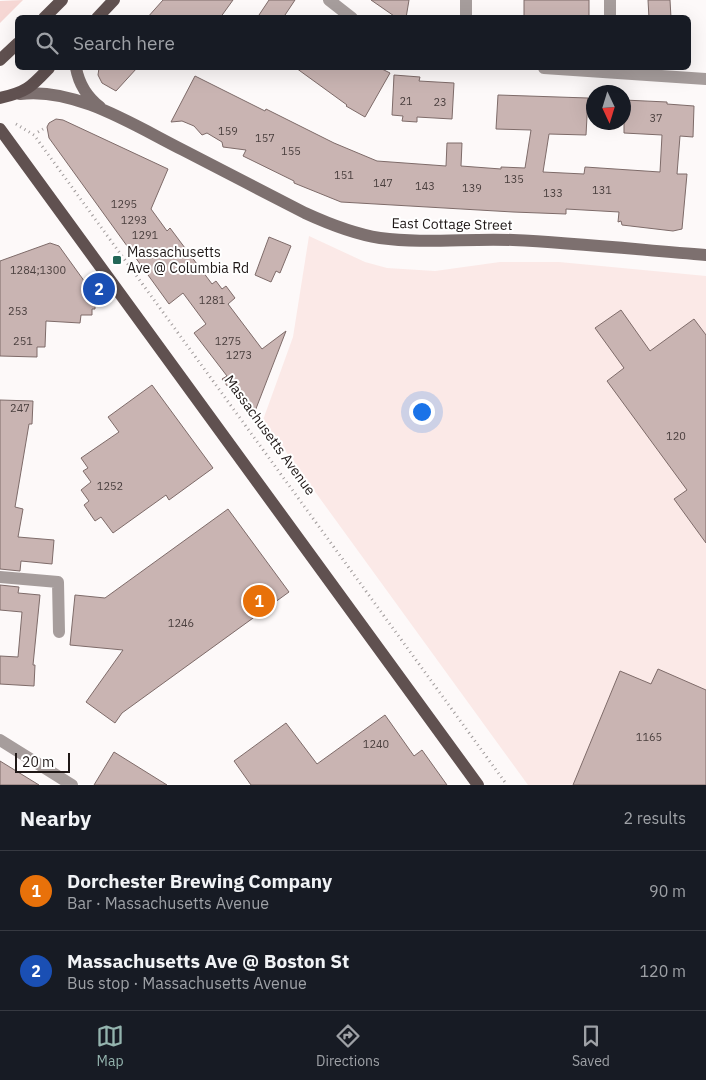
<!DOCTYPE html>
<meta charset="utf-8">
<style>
body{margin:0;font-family:"IBM Plex Sans",sans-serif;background:#20242c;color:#f1f3f6}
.compass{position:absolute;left:586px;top:85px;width:45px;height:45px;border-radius:50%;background:#171b24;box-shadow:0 5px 20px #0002;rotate:176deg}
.scale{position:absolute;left:15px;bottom:12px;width:55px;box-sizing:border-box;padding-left:5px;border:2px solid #1f1817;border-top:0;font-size:14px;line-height:18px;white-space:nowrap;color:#1f1817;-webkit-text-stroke:4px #fff;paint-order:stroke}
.you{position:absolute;left:421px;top:411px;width:18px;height:18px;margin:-12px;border:4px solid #fff;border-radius:50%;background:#1a73e8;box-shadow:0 0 0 8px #1a73e833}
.badge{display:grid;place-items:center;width:32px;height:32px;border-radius:50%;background:#94b4ae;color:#fff;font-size:16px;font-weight:700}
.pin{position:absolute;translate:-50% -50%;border:2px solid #fff;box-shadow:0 1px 5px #0006}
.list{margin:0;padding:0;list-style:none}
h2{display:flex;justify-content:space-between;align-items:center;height:65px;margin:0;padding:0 20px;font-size:21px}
h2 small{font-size:16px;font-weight:400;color:#9ea1a6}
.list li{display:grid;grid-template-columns:32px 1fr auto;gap:15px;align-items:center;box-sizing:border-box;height:80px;padding:0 20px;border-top:1px solid #363941}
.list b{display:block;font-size:19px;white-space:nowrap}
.list p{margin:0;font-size:16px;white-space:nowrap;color:#9ea1a6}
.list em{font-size:16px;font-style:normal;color:#9ea1a6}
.icon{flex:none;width:28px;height:28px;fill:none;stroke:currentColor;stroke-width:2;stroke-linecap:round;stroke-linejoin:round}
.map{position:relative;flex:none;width:706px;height:785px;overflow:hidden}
.search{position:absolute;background:#171b24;box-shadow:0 5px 20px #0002;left:15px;right:15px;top:15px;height:55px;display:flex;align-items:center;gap:12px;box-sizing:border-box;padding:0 18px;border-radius:8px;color:#9ea1a6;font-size:19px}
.sheet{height:225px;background:#171b24}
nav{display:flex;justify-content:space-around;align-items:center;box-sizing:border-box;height:70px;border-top:1px solid #363941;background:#171b24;font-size:14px;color:#9ea1a6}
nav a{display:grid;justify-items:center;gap:2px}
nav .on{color:#94b4ae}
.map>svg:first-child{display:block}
.built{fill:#fbe9e7}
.green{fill:#f6d7d4}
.building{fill:#c9b4b2;stroke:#7e6b69}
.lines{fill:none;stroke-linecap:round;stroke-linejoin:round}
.path{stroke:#a09b9b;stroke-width:3;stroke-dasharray:1 4;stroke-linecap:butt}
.street{stroke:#a69d9c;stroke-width:12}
.secondary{stroke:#7d706f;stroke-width:12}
.primary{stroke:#605150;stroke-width:12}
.poi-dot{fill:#236657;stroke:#fff;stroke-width:2}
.labels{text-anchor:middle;stroke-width:4;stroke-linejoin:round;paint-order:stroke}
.number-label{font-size:11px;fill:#4a3f3e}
.street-label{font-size:14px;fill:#1f1817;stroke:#fff}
.poi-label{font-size:14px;fill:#1f1817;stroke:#fff;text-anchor:start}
</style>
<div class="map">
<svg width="706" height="785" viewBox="0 0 706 785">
<rect width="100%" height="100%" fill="#fdf9f9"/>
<path class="built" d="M 309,236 L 365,262 L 387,268 L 435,271 L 500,262 L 559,262 L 706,276 L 706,785 L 528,785 L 263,420 L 293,337 Z"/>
<path class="green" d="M 23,0 L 0,23 L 0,1 Z"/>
<path class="building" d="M 163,0 L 233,0 L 220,18 L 147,18 Z
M 269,0 L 295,0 L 283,18 L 257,18 Z
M 371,0 L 409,0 L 406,18 L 397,18 Z
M 524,0 L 589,0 L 589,18 L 524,18 Z
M 648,0 L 670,0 L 671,18 L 649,18 Z
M 99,68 L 137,68 L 116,91 L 102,83 L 98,75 Z
M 296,68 L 380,68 L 390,73 L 365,117 L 346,106 L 347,105 Z
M 394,75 L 420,77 L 419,81 L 454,83 L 452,119 L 417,117 L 417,122 L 402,121 L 403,116 L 392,115 Z
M 195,76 L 265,111 L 266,109 L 334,143 L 377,161 L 446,166 L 447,143 L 462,143 L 461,166 L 501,169 L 501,167 L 525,168 L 531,130 L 496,129 L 498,95 L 588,98 L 586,135 L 549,134 L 543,172 L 584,174 L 585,167 L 660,172 L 662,135 L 624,133 L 624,100 L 667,102 L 667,104 L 694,106 L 693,137 L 680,136 L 677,174 L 687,174 L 682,229 L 673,231 L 622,225 L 621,221 L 618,222 L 619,212 L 566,209 L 566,214 L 513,212 L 341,202 L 294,183 L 294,181 L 243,156 L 246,150 L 223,147 L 222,142 L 207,133 L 202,135 L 194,126 L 182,121 L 171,122 Z
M 56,119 L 63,120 L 168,169 L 151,209 L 167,231 L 170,228 L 212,284 L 216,281 L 222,289 L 226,286 L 235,298 L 228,304 L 262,349 L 286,331 L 252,419 L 222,379 L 227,376 L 194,333 L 206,324 L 183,293 L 169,304 L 49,138 L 47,127 L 49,123 Z
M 269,237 L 291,246 L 280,273 L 276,271 L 271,282 L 255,275 Z
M 50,243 L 59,246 L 95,296 L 95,309 L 92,309 L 92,315 L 81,315 L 80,323 L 46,321 L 45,347 L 37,347 L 37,357 L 0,356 L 0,261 Z
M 621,310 L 650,351 L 694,319 L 706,335 L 706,543 L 674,499 L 687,490 L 607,381 L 624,368 L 595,328 Z
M 152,385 L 213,468 L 169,500 L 166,495 L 113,533 L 101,517 L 95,521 L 84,505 L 89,501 L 81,490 L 91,482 L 83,471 L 88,468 L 81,458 L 119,432 L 108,417 Z
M 0,400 L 33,401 L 32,424 L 29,424 L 15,507 L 23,509 L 18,537 L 54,540 L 52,564 L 21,561 L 20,571 L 0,569 Z
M 228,509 L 289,592 L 122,713 L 115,723 L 86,702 L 123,650 L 70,645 L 75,595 L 105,598 Z
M 0,585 L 19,587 L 18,593 L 40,595 L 33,665 L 35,665 L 34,686 L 0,684 L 0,656 L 18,657 L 22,612 L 0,610 Z
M 658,669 L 706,690 L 706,785 L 573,785 L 620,671 L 651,684 Z
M 385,715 L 414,756 L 422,750 L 447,785 L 251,785 L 234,761 L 286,723 L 317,764 Z
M 114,752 L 167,785 L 94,785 Z
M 0,761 L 39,785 L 0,785 Z"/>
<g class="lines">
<path class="path" d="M 16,124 L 34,135 L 507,785
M 38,132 L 43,129"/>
<path class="street" d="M 329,0 L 352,18
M 466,0 L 466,18
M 610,0 L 610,18
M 544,68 L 706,79
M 0,577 L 58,582 L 59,632
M 0,740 L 72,785"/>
<path class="secondary" d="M 76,68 C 79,84 87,97 100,107
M 20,94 C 76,87 135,126 183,150 C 224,171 264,192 305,213 C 329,224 354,234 380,238 C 424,244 469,238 513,240 C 577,243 642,250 706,255"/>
<path class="primary" d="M 44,18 L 62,0
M 97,18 L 114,0
M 0,60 L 18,43
M 0,98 C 27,92 31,87 49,68
M 0,129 L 478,785"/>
</g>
<rect class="poi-dot" x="112" y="255" width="10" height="10" rx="2.5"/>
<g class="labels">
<g class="number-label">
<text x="406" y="105">21</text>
<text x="440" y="106">23</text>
<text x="656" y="122">37</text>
<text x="228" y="135">159</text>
<text x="265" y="142">157</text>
<text x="291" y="155">155</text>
<text x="344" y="179">151</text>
<text x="514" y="183">135</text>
<text x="383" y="187">147</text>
<text x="425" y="190">143</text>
<text x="472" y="192">139</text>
<text x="602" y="194">131</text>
<text x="553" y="197">133</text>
<text x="124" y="208">1295</text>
<text x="134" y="224">1293</text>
<text x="145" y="239">1291</text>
<text x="38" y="274">1284;1300</text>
<text x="212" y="304">1281</text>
<text x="18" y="315">253</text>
<text x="23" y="345">251</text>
<text x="228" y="345">1275</text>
<text x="239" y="359">1273</text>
<text x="20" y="412">247</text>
<text x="676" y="440">120</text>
<text x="110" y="490">1252</text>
<text x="181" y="627">1246</text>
<text x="649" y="741">1165</text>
<text x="376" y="748">1240</text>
</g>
<g class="street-label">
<text transform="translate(452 224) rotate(1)" y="5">East Cottage Street</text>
<text transform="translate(270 435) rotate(54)" y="5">Massachusetts Avenue</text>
</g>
<g class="poi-label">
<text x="127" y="257">Massachusetts<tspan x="127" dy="16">Ave @ Columbia Rd</tspan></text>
</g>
</g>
</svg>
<svg class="compass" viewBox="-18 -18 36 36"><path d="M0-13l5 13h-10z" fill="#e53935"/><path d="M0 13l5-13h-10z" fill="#9ea1a6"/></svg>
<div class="scale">20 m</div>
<div class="you"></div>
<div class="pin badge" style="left:259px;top:601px;background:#e8710a">1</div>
<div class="pin badge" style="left:99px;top:289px;background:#1a4fb4">2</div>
<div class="search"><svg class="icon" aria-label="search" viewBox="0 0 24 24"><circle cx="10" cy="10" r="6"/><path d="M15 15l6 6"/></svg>Search here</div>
</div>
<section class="sheet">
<h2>Nearby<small>2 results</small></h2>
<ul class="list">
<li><span class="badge" style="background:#e8710a">1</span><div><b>Dorchester Brewing Company</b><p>Bar · Massachusetts Avenue</p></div><em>90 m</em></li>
<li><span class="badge" style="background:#1a4fb4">2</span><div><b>Massachusetts Ave @ Boston St</b><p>Bus stop · Massachusetts Avenue</p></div><em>120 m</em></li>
</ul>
</section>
<nav>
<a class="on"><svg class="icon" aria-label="map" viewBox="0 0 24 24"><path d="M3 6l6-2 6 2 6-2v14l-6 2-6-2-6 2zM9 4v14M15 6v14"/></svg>Map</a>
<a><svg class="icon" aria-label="directions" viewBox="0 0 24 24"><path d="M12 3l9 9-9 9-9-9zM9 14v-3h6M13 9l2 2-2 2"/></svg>Directions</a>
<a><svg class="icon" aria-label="saved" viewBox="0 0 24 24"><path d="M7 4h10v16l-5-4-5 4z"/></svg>Saved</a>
</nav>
